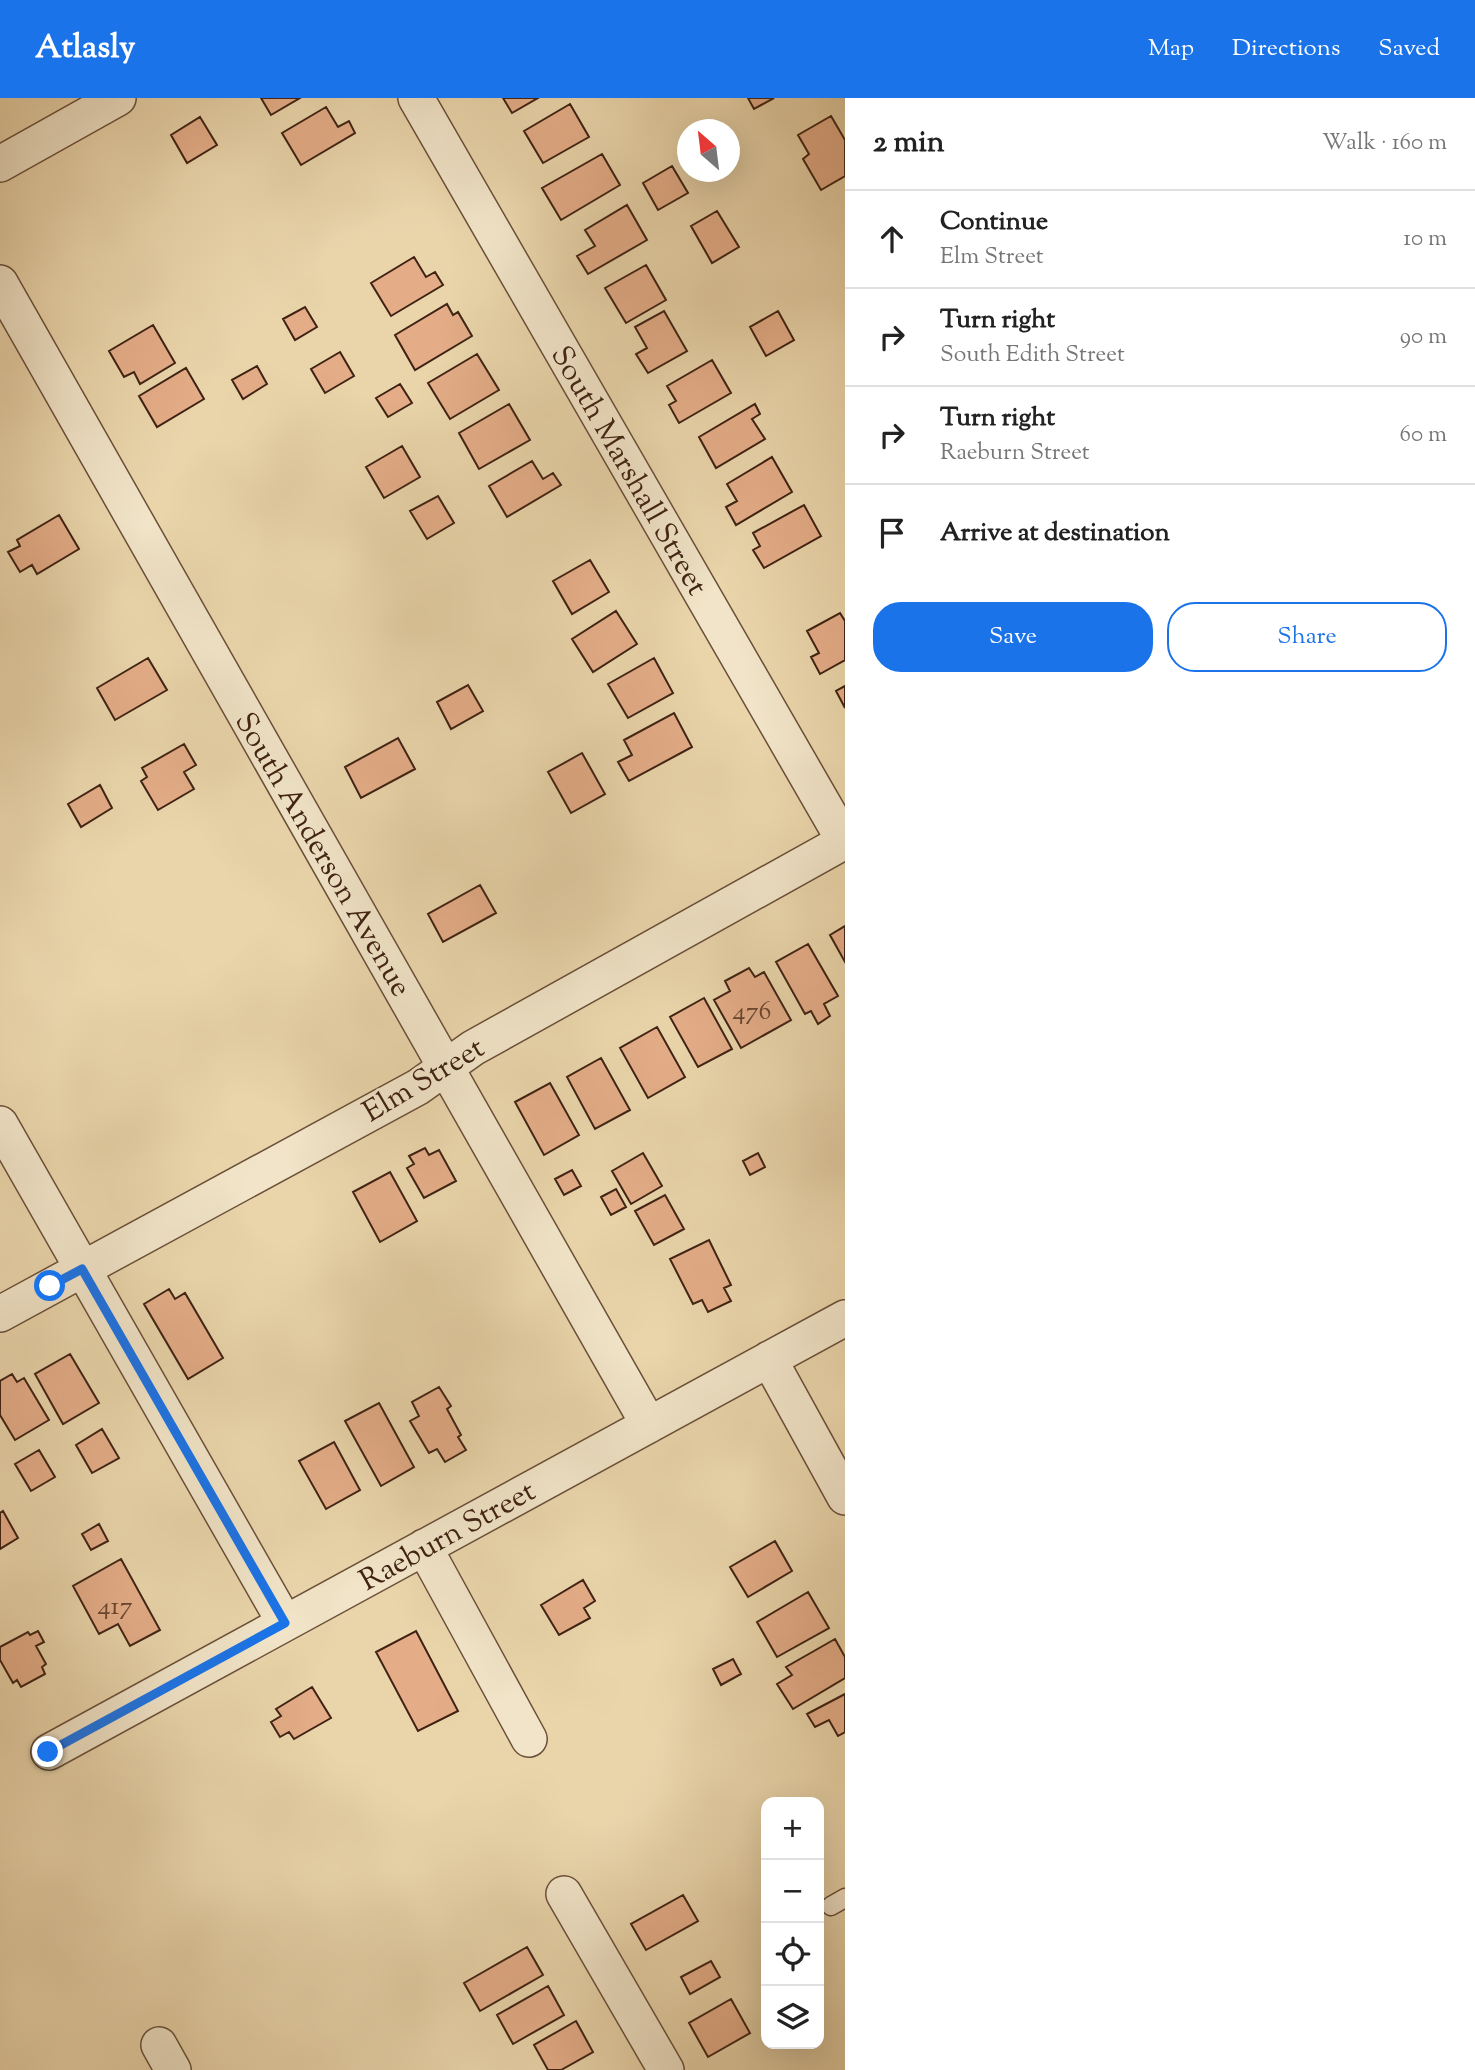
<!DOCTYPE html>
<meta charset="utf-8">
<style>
body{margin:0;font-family:"Sorts Mill Goudy",serif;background:#f2f2f2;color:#222}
.controls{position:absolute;right:21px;bottom:21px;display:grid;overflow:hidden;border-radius:14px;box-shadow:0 7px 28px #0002}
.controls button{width:63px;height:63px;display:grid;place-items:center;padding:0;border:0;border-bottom:2px solid #e0e0e0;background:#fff;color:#222;font:35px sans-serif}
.compass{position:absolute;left:677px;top:21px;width:63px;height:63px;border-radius:50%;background:#fff;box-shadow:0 7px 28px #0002;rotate:332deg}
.stop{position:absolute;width:21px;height:21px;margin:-16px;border:5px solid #1a73e8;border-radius:50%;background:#fff}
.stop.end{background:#1a73e8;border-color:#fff;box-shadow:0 2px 7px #0008}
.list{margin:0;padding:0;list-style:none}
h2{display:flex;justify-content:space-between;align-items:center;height:91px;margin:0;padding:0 28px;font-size:30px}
h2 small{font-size:23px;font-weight:400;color:#767676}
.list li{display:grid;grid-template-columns:46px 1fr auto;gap:21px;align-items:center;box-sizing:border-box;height:98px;padding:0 28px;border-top:2px solid #e0e0e0}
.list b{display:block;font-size:26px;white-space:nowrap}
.list p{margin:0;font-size:23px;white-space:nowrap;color:#767676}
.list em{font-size:23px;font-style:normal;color:#767676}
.actions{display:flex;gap:14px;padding:21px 28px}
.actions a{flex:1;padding:16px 0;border:2px solid #1a73e8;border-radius:28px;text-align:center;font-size:24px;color:#1a73e8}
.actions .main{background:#1a73e8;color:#fff}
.icon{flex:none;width:38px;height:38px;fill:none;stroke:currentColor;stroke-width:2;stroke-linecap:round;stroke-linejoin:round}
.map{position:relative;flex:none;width:845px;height:1972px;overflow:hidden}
header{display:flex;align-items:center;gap:42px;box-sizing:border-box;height:98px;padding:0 35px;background:#1a73e8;color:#fff}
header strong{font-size:33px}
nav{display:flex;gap:38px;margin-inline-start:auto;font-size:24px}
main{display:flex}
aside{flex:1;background:#fff}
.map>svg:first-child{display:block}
.building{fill:#e4ad88;stroke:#3f2213;stroke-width:2}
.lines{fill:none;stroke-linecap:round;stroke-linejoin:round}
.service-casing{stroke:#6a4f39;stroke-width:21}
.minor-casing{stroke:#6a4f39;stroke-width:38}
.service{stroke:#f1e4c8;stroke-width:18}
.minor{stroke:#f1e4c8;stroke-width:35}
.route{stroke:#1a73e8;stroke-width:9}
.labels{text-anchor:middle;stroke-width:5;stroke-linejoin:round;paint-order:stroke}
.number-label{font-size:26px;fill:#684530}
.street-label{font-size:30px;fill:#3f2213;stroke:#f1e4c8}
</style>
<header>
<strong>Atlasly</strong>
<nav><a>Map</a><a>Directions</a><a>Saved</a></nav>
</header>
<main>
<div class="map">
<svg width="845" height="1972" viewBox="0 0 845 1972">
<rect width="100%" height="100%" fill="#ead5ab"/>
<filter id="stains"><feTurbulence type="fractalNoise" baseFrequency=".00286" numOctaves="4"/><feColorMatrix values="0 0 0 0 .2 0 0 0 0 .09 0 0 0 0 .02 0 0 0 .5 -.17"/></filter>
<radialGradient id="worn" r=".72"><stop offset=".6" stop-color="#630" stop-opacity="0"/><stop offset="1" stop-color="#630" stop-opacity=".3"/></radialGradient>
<path class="building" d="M 261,0 L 300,0 L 271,17 Z
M 503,0 L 538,0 L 512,15 Z
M 748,0 L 774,0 L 754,11 Z
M 570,6 L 589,39 L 543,65 L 524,33 Z
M 326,9 L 338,29 L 349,23 L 355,35 L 301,67 L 282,35 Z
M 831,18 L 845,42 L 845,78 L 821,92 L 803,61 L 809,56 L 798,37 Z
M 200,19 L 217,47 L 187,65 L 171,37 Z
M 602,56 L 620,87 L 561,122 L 542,90 Z
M 672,68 L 688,95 L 658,112 L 643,85 Z
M 627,107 L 647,142 L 588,176 L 577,158 L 595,148 L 585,132 Z
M 717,113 L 739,149 L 712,165 L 691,128 Z
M 414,159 L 426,179 L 435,174 L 443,187 L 391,218 L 371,185 Z
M 646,167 L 666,202 L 626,225 L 605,190 Z
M 447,206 L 453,217 L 458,214 L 472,238 L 415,272 L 395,237 Z
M 305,209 L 317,229 L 295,242 L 283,221 Z
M 664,213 L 687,253 L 648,275 L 636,256 L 647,250 L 635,229 Z
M 778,213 L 794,242 L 766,258 L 750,229 Z
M 153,227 L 175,265 L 140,286 L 134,274 L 124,279 L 109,253 Z
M 340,254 L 354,278 L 325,295 L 311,271 Z
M 477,256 L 499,292 L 450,321 L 428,285 Z
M 712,262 L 731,295 L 679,325 L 669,307 L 676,303 L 667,288 Z
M 257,268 L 267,286 L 243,301 L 232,282 Z
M 186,270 L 204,301 L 157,329 L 139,298 Z
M 400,286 L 412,305 L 388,319 L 376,300 Z
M 509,306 L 530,342 L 479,371 L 459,335 Z
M 755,306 L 760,316 L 752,321 L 765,341 L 716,370 L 699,339 Z
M 402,348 L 420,379 L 384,400 L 366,369 Z
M 772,359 L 792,394 L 736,427 L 726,409 L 737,403 L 727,386 Z
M 532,363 L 543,381 L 553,375 L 561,387 L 507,419 L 489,388 Z
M 438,398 L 454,425 L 427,441 L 410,413 Z
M 804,407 L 821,438 L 764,470 L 753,452 L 760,448 L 753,435 Z
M 59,417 L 79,451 L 37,476 L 32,467 L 20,474 L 8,454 L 20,448 L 17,442 Z
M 590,462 L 609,494 L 572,516 L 553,483 Z
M 616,513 L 637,546 L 593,574 L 572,541 Z
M 840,515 L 845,523 L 845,562 L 820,576 L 811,559 L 819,555 L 807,533 Z
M 148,560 L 167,592 L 115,622 L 97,590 Z
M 654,560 L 673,595 L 628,620 L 608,586 Z
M 468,587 L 483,613 L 451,631 L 437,604 Z
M 845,588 L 845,610 L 836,593 Z
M 674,615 L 692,649 L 629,683 L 618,664 L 632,657 L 624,642 Z
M 398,640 L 415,671 L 361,700 L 345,669 Z
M 184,646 L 196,667 L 184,674 L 194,691 L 158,712 L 141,683 L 147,679 L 142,670 Z
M 582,655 L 605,696 L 571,715 L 548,674 Z
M 100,687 L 112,710 L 81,729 L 68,706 Z
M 480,787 L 496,815 L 443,844 L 428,816 Z
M 845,828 L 845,864 L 830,837 Z
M 808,846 L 838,898 L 824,906 L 830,918 L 818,926 L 811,913 L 805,916 L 776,864 Z
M 749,870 L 755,879 L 764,874 L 791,922 L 741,950 L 714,902 L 730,893 L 725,883 Z
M 704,900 L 732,951 L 698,969 L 670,919 Z
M 657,929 L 685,979 L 648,1000 L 620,950 Z
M 601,960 L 630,1012 L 595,1031 L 567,979 Z
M 550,985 L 579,1037 L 544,1057 L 515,1004 Z
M 425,1050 L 429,1057 L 439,1052 L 456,1083 L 424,1100 L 407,1070 L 414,1066 L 409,1058 Z
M 643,1055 L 662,1088 L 631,1106 L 612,1073 Z
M 758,1055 L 765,1069 L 750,1077 L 743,1063 Z
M 572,1072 L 581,1088 L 564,1097 L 555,1081 Z
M 390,1074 L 417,1123 L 380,1144 L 353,1094 Z
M 616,1091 L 626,1109 L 611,1117 L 601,1099 Z
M 665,1097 L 684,1131 L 654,1147 L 635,1113 Z
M 709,1142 L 731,1187 L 724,1190 L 731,1203 L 708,1214 L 702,1202 L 693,1206 L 670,1161 Z
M 169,1191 L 175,1201 L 185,1195 L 223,1260 L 188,1281 L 144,1206 Z
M 70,1256 L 99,1305 L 63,1326 L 35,1276 Z
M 12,1276 L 17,1284 L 24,1280 L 49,1322 L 15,1342 L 0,1317 L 0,1283 Z
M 439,1289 L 451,1308 L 447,1311 L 461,1337 L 458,1339 L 466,1352 L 445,1364 L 437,1351 L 429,1355 L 410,1323 L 419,1318 L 412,1304 Z
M 379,1305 L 414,1369 L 381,1388 L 345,1323 Z
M 102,1331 L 119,1360 L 92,1375 L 76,1347 Z
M 334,1344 L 360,1392 L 326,1411 L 299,1363 Z
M 39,1352 L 55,1379 L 31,1393 L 15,1366 Z
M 3,1413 L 18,1440 L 0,1451 L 0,1415 Z
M 99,1426 L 108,1443 L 91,1452 L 82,1436 Z
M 775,1443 L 792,1473 L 748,1499 L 730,1469 Z
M 121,1461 L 160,1532 L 130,1548 L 118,1526 L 99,1536 L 73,1488 Z
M 583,1482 L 595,1503 L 584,1510 L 590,1520 L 559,1537 L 541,1507 Z
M 808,1494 L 829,1530 L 777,1559 L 757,1524 Z
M 38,1533 L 44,1544 L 36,1548 L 46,1566 L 42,1569 L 45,1576 L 21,1589 L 17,1582 L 13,1585 L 0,1562 L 0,1549 L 28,1534 L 30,1537 Z
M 416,1533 L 458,1613 L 418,1633 L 376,1554 Z
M 835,1541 L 845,1559 L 845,1580 L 793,1611 L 777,1586 L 792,1577 L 786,1569 Z
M 733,1561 L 741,1576 L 721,1587 L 713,1571 Z
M 312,1589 L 331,1620 L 294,1641 L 289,1634 L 280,1639 L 271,1624 L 281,1618 L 276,1611 Z
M 845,1596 L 845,1634 L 838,1638 L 829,1622 L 815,1629 L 807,1616 Z
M 683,1797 L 698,1823 L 646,1852 L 631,1826 Z
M 527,1849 L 543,1877 L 480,1913 L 464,1885 Z
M 711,1863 L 720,1879 L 690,1896 L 681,1879 Z
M 548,1888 L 564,1917 L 513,1946 L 497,1917 Z
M 731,1901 L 750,1935 L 708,1959 L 689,1925 Z
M 576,1923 L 593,1954 L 561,1972 L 548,1972 L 534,1947 Z"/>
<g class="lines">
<defs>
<path id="service" d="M 831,1808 L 845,1800"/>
<path id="minor" d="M 416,0 L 845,744
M 0,66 L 118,0
M 0,185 L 649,1327
M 0,1026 L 285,1525
M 0,1216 L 418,989 L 473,950 L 845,743
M 769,1261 L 845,1399
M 424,1449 L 529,1641
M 49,1654 L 845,1220
M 564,1796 L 666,1972
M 159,1947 L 173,1972"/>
</defs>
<use href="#service" class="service-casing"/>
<use href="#minor" class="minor-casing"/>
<use href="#service" class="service"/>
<use href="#minor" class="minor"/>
</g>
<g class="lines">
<path class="route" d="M 48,1654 L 285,1525 L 82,1171 L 50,1188"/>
</g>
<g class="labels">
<g class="number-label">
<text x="752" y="921">476</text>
<text x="115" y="1516">417</text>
</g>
<g class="street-label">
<text transform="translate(630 372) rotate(60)" y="10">South Marshall Street</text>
<text transform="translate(324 756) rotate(60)" y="10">South Anderson Avenue</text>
<text transform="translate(423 981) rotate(-31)" y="10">Elm Street</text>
<text transform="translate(447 1437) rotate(-29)" y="10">Raeburn Street</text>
</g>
</g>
<rect width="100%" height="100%" filter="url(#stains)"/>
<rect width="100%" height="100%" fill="url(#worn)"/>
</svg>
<div class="controls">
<button>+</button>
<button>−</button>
<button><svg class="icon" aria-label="locate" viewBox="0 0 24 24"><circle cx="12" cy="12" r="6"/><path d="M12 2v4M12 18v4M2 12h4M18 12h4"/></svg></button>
<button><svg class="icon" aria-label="layers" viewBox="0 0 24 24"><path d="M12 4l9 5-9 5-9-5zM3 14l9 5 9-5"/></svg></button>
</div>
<svg class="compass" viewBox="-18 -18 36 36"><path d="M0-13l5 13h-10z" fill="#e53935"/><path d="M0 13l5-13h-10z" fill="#767676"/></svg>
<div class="stop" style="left:50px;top:1188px"></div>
<div class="stop end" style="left:48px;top:1654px"></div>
</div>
<aside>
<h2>2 min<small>Walk · 160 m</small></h2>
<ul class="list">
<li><svg class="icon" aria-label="ahead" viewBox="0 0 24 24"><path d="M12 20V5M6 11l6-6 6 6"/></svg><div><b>Continue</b><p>Elm Street</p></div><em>10 m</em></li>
<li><svg class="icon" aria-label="right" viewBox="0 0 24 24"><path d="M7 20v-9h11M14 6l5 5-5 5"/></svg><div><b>Turn right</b><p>South Edith Street</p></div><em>90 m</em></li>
<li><svg class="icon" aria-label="right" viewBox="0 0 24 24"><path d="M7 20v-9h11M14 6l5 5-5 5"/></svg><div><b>Turn right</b><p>Raeburn Street</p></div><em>60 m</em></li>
<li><svg class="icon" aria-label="arrive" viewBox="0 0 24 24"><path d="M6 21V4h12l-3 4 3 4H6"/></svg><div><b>Arrive at destination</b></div></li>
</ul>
<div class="actions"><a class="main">Save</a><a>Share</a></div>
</aside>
</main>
